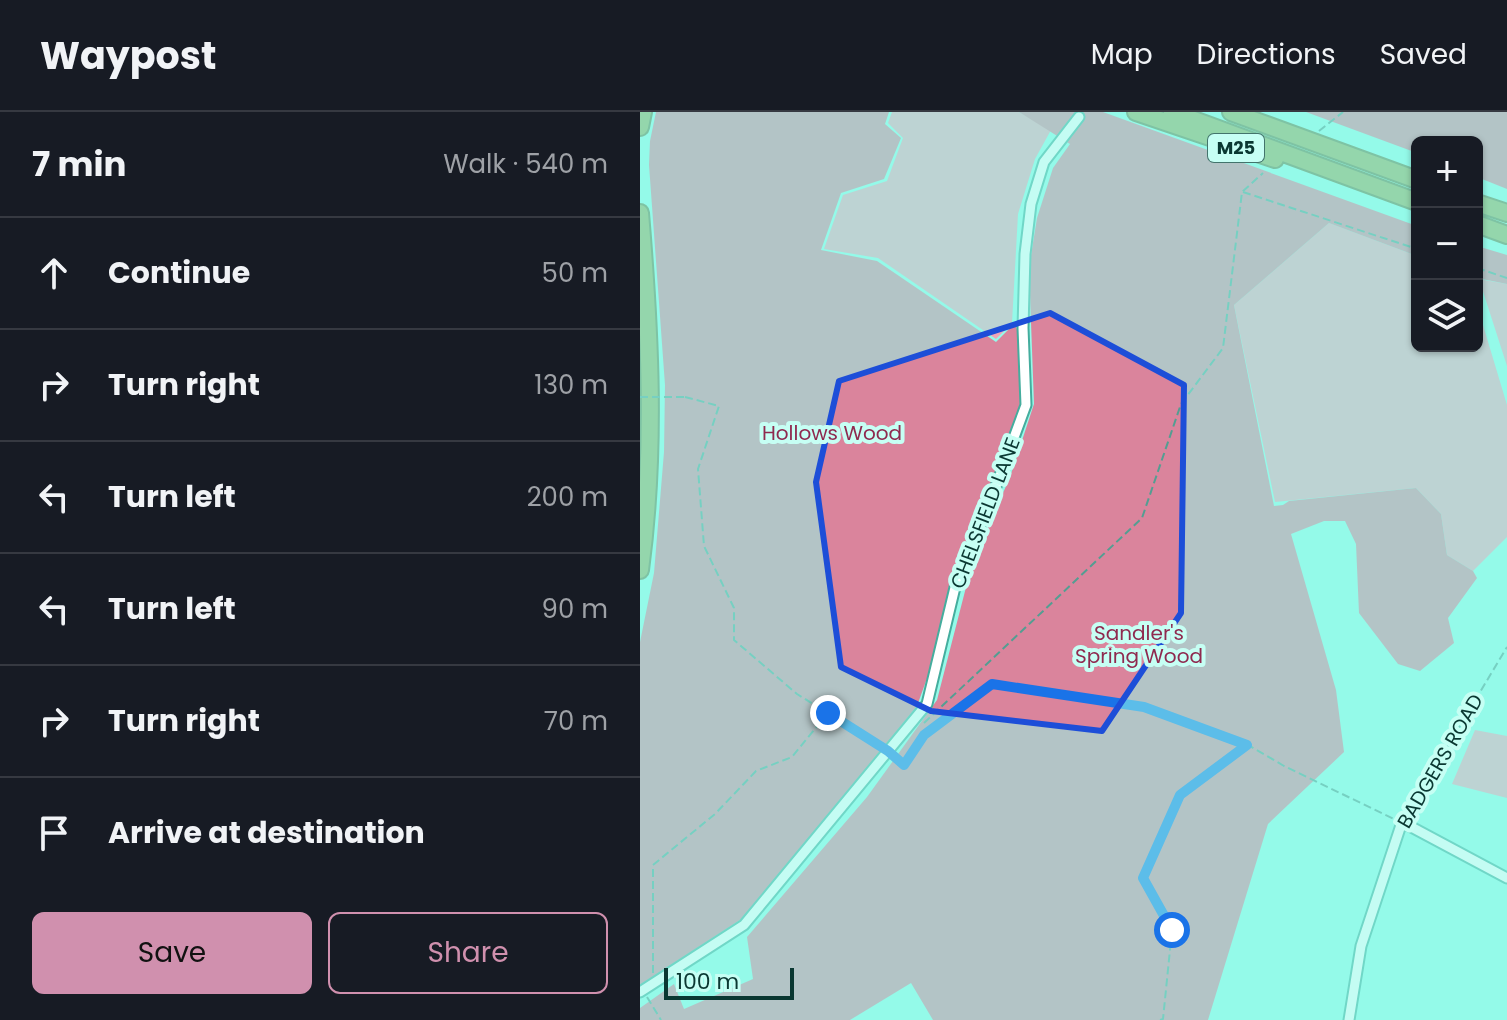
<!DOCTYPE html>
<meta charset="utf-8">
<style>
body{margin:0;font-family:Poppins,sans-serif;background:#242831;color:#f1f3f6}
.controls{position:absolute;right:24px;top:24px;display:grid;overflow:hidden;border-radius:12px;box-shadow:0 2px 6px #0004}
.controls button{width:72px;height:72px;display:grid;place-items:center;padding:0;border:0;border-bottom:2px solid #363941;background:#171b24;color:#f1f3f6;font:40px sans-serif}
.scale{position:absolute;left:24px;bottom:20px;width:130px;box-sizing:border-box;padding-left:8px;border:4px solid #0a3832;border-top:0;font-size:22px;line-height:28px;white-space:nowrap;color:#0a3832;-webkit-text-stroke:6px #c6fff4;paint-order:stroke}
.stop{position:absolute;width:24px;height:24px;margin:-18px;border:6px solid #1a73e8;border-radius:50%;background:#fff}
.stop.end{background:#1a73e8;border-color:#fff;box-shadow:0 2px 8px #0008}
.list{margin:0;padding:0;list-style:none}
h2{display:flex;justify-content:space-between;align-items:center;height:104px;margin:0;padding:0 32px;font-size:34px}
h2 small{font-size:26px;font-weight:400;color:#9ea1a6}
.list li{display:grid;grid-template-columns:52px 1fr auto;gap:24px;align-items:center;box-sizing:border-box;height:112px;padding:0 32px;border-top:2px solid #363941}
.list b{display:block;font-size:30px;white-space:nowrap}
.list em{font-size:26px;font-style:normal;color:#9ea1a6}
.actions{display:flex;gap:16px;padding:24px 32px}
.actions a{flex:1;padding:18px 0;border:2px solid #d090ae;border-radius:12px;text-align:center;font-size:28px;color:#d090ae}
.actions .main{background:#d090ae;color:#111}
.icon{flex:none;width:44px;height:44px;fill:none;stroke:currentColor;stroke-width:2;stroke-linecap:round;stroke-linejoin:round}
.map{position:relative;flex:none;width:867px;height:908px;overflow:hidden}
header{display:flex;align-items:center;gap:48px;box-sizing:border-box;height:112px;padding:0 40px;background:#171b24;border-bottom:2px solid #363941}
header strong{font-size:38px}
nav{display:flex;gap:44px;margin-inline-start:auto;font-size:28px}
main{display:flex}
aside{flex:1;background:#171b24}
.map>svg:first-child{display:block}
.green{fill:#efa5b8}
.forest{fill:#da849c}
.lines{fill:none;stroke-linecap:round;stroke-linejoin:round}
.street-casing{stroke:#45ad9e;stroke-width:13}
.highway-casing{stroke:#648251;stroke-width:20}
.path{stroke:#539e92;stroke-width:2;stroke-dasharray:8 4;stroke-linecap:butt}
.street{stroke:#fff;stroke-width:9}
.highway{stroke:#95aa62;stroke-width:16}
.path-bridge{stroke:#539e92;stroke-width:2;stroke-dasharray:8 4;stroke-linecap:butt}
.route{stroke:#1a73e8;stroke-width:10}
.marked{fill:none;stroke:#1d4ed8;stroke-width:6;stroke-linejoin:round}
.labels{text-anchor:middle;stroke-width:8;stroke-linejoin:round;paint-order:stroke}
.shield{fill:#c6fff4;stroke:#42746c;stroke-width:2}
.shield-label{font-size:18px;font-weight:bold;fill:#0a3832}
.park-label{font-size:20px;fill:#8f2a4f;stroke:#c6fff4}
.street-label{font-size:20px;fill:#0a3832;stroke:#c6fff4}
</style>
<header>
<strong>Waypost</strong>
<nav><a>Map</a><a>Directions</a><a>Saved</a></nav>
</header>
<main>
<aside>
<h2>7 min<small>Walk · 540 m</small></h2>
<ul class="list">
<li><svg class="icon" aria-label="ahead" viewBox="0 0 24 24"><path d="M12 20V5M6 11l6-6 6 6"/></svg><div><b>Continue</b></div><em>50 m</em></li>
<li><svg class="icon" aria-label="right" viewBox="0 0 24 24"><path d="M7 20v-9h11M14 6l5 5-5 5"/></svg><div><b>Turn right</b></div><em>130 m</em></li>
<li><svg class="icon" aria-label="left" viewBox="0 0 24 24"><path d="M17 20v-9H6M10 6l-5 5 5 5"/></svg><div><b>Turn left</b></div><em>200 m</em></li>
<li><svg class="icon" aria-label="left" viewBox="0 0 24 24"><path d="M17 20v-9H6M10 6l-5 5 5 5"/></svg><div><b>Turn left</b></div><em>90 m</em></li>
<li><svg class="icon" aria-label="right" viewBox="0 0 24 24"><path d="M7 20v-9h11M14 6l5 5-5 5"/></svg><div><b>Turn right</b></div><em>70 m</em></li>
<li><svg class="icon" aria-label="arrive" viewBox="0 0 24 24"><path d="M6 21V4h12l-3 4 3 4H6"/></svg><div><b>Arrive at destination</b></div></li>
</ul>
<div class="actions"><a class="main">Save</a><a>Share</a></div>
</aside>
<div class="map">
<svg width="867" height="908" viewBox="0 0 867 908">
<rect width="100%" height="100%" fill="#94fae9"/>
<path class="green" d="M 252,0 L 379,0 L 411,18 L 395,47 L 378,102 L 372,211 L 356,227 L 238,146 L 184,137 L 203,83 L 247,69 L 263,26 L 248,11 Z
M 689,111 L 777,144 L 777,234 L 837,234 L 837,193 L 867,293 L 867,425 L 833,459 L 807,443 L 801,402 L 776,376 L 635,390 L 594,193 Z
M 839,167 L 867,172 L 867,254 Z
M 835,618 L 867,624 L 867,686 L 812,672 Z"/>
<path class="forest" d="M 16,0 L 249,0 L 245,12 L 261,26 L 244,67 L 201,81 L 181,138 L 237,149 L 356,230 L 375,211 L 379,224 L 382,293 L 365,341 L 310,470 L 290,558 L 277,594 L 140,763 L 100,808 L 0,873 L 0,530 L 14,461 L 24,340 L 25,273 L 9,53 L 10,29 Z
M 379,0 L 463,0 L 777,114 L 777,144 L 689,111 L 594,193 L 634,394 L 643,393 L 649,389 L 776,376 L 801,402 L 807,443 L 833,459 L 837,466 L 808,506 L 814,531 L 780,559 L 758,552 L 719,501 L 716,432 L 705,409 L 684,409 L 651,422 L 696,578 L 704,640 L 628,712 L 568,908 L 293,908 L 271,871 L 210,908 L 0,908 L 0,896 L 34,872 L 44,897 L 113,867 L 107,825 L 227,685 L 297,588 L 332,452 L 370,365 L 394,292 L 389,156 L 397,106 L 413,56 L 430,32 Z
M 666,0 L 867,0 L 867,77 L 837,65 L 837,30 L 777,30 L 777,41 Z
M 837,134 L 867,143 L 867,172 L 837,166 Z"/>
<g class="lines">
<defs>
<path id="street" d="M 0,880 L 104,813 L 287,592 L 317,467 L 348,396 L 386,293 L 383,216 L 385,142 L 391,92 L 404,50 L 439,5
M 709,908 L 721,834 L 762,710 L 867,766"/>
<path id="highway" d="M 496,0 L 635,47
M 532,0 L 777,90
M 591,0 L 777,68
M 0,15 L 3,0
M 837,91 L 867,101
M 0,101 C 10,221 16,339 0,458
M 837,112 L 867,123"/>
</defs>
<use href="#street" class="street-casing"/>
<use href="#highway" class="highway-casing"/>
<path class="path" d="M 679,19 L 703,0
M 603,80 L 777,137
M 837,156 L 867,166
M 45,285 L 79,294 L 58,357 L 64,434 L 94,496 L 94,528 L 157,582 L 240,634
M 284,611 L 502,406 L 541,292 L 583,236 L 602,80 L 623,61
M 255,645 L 264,653 L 284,623 L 352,572 L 504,595 L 598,627 L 644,654 L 754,707
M 767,702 L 867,535
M 13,861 L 13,753 L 75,702 L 116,659 L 152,645 L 187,602
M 7,885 L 21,908
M 520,908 L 523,907 L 532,818 L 503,766 L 540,683 L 606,633"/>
<use href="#street" class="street"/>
<use href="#highway" class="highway"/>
<path class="path-bridge" d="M 0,285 L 45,285"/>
</g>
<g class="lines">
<path class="route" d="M 188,601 L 248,639 L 264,653 L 284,623 L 352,572 L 504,595 L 607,633 L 540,683 L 503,766 L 532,818"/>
</g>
<path d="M0 0H867V908H0ZM 410,201 L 544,273 L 541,501 L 462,619 L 291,599 L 201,555 L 176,370 L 199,269 Z" fill="#94fae9" fill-opacity=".55" fill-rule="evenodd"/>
<path class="marked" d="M 410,201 L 544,273 L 541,501 L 462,619 L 291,599 L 201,555 L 176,370 L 199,269 Z"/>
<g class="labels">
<rect class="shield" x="568" y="22" width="56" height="28" rx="6"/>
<g class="shield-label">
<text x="596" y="42">M25</text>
</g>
<g class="park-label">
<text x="192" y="328">Hollows Wood</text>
<text x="499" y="528">Sandler's<tspan x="499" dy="23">Spring Wood</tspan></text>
</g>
<g class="street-label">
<text transform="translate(345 401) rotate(-69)" y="7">CHELSFIELD LANE</text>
<text transform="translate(800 649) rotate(-60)" y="7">BADGERS ROAD</text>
</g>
</g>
</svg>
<div class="controls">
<button>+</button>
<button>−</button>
<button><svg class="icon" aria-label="layers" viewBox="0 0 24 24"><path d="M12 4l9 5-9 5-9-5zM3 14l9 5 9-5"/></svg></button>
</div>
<div class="scale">100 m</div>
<div class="stop" style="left:532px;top:818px"></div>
<div class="stop end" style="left:188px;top:601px"></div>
</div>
</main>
